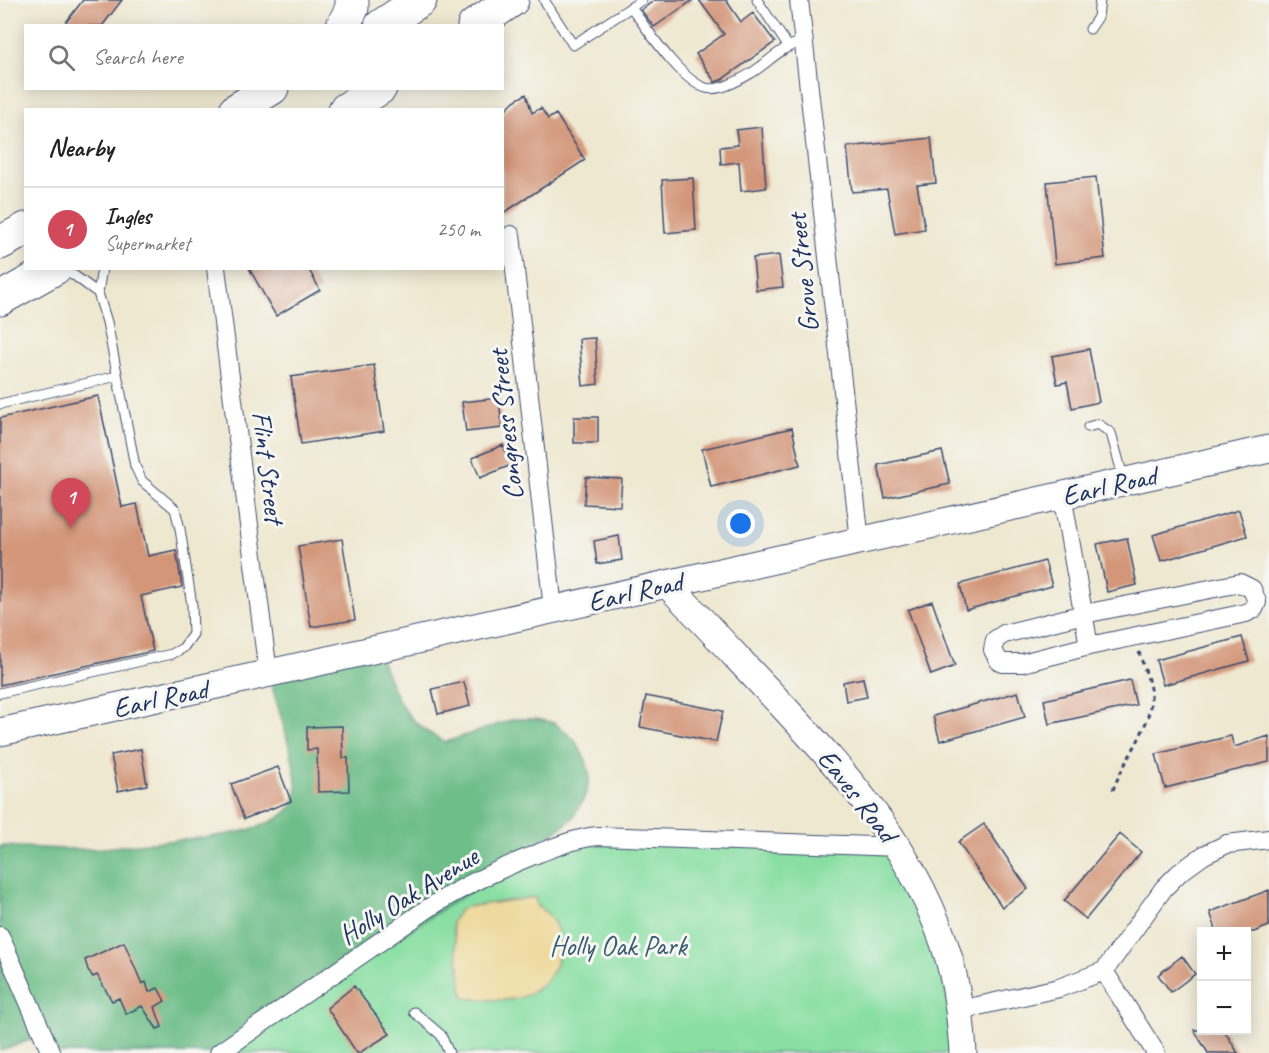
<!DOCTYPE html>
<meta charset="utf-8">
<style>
body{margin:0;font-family:Caveat,sans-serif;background:#f2f2f2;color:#222}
.controls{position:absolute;right:18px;bottom:18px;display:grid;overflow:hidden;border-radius:0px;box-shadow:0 3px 15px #0003}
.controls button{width:54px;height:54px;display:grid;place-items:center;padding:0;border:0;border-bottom:2px solid #e0e0e0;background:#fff;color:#222;font:30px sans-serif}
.you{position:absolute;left:741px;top:524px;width:21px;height:21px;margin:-15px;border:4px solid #fff;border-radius:50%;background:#1a73e8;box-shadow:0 0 0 9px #1a73e833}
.badge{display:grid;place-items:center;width:39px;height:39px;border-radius:50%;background:#d1495b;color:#fff;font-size:20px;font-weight:700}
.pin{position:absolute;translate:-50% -50px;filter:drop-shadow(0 2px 3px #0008)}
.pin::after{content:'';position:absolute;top:32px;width:21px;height:18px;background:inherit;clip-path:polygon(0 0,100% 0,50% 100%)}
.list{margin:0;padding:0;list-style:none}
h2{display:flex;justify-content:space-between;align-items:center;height:78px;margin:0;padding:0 24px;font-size:26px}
h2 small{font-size:20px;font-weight:400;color:#767676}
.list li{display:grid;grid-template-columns:39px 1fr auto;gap:18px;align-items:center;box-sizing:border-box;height:84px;padding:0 24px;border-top:2px solid #e0e0e0}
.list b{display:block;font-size:22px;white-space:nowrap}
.list p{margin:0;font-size:20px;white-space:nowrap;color:#767676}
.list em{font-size:20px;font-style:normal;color:#767676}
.icon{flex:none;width:33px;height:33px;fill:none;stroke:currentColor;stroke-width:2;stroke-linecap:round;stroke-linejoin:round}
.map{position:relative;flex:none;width:1269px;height:1053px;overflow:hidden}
.search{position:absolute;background:#fff;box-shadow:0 3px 15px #0003;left:24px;top:24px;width:480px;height:66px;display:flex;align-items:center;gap:15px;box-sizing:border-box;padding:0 21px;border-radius:0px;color:#767676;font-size:22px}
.panel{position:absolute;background:#fff;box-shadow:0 3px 15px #0003;left:24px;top:108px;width:480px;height:162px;border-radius:0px}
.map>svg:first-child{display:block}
.green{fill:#89dfa3;stroke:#528780;stroke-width:1.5}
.forest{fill:#6ebe89;stroke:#447674;stroke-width:1.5}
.sand{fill:#eeda9e;stroke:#84847e;stroke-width:1.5}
.building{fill:#d39679}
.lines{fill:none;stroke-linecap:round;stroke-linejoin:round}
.lane-casing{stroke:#3b4b6f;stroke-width:11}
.street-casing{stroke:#3b4b6f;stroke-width:20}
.secondary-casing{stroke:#3b4b6f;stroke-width:29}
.highway-casing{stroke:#3b4b6f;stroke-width:35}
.path{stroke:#3b4b6f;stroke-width:3;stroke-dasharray:4.5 4.5;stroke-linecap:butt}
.lane{stroke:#fff;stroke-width:9}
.street{stroke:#fff;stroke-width:18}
.secondary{stroke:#fff;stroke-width:27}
.highway{stroke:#fff;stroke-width:33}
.labels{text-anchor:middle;stroke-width:6;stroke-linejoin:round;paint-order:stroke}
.street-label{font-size:28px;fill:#1b2f5e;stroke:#f6f6f2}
.park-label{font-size:28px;fill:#365b6f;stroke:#f6f6f2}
</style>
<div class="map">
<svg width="1269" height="1053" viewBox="0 0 1269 1053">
<rect width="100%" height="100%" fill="#f6f6f2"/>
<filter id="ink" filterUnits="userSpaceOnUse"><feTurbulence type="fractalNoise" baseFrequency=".0167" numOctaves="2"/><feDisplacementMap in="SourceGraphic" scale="12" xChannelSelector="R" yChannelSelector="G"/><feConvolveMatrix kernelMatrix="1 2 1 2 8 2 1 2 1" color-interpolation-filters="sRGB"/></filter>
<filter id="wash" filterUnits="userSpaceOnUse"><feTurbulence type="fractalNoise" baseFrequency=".008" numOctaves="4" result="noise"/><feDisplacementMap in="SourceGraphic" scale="24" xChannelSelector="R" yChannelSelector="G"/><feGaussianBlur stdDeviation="1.35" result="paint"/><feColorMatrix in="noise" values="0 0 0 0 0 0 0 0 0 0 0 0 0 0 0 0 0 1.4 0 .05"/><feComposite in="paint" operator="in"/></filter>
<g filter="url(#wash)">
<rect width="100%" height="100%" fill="#efe8d0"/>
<path class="green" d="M 564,844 L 899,847 L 914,874 L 963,1053 L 219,1053 L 430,907 Z"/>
<path class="forest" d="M 377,649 C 394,691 400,722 446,742 L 514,719 L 536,719 L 554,723 L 574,739 L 586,760 L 590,778 L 584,798 L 572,819 L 516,862 L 219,1053 L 52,1053 L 44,1035 L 0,1051 L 0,846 C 30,847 61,850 91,849 C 112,848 134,844 155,842 C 187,839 287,836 296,797 C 301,774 275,699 268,673 Z"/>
<path class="sand" d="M 535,897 L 537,907 C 545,910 550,915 554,923 C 568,948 555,980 529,994 C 511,1004 483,999 464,998 L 452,922 L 460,910 L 466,907 Z"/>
<g id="blocks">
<path class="building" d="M 83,0 L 122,0 L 102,26 L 63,26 Z
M 655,0 L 693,0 L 654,27 L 641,10 Z
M 699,0 L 726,0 L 741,22 L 753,13 L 775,42 L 721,80 L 715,82 L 696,54 L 724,34 Z
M 526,94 L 532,113 L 541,108 L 548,119 L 556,114 L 585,160 L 502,214 L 502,113 L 514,101 Z
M 762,127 L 766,188 L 741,191 L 739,162 L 721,164 L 720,147 L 738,145 L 736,130 Z
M 931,138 L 936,183 L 917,185 L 925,229 L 895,234 L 887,189 L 852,192 L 847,147 Z
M 1096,177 L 1105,258 L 1055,264 L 1047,182 Z
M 693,178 L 696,230 L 665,233 L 662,180 Z
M 779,255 L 783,287 L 756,290 L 753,258 Z
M 249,268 L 308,268 L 320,290 L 276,316 Z
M 595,338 L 598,384 L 583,386 L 579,339 Z
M 1089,349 L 1099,402 L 1072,408 L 1067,382 L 1057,384 L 1052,356 Z
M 374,365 L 384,431 L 301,444 L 291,377 Z
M 98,396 L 122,507 L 137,504 L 148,556 L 176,550 L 182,587 L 141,596 L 153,651 L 0,685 L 0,418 Z
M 499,398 L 502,428 L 466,432 L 462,402 Z
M 574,417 L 598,417 L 598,443 L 574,443 Z
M 792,428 L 800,465 L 711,487 L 702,449 Z
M 503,445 L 511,465 L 480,478 L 472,458 Z
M 942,451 L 950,484 L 885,498 L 878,465 Z
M 586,477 L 622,479 L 620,506 L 584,504 Z
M 1239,510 L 1247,536 L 1161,561 L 1153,535 Z
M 619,536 L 622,560 L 597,564 L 594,541 Z
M 1127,538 L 1137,585 L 1107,592 L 1097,544 Z
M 342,539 L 355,620 L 311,627 L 298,546 Z
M 1045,561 L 1052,586 L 966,610 L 960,584 Z
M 932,601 L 955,666 L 931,675 L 908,610 Z
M 1242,637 L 1249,661 L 1163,685 L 1156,660 Z
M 863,678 L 867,697 L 846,701 L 843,682 Z
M 1130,680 L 1136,705 L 1049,724 L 1044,700 Z
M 464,682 L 470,706 L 438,714 L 432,689 Z
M 1018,692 L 1025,717 L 940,741 L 933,716 Z
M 646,696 L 723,711 L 716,742 L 640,727 Z
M 342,726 L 343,758 L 348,758 L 349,791 L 318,792 L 317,749 L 307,750 L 307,727 Z
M 1231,736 L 1234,747 L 1269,736 L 1269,762 L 1165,788 L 1156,754 Z
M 141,749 L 147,785 L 118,791 L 111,755 Z
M 278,767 L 291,801 L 244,819 L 231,784 Z
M 984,824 L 1028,889 L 1002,907 L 958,842 Z
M 1120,834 L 1141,852 L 1086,919 L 1064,901 Z
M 1269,890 L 1269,926 L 1254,932 L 1217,932 L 1210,912 Z
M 124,942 L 142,984 L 146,982 L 149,992 L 158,988 L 165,1001 L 155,1007 L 162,1027 L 157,1029 L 142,1006 L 126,1014 L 119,998 L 112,1001 L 97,975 L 93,977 L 88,970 L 85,960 Z
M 1182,956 L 1195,974 L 1171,992 L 1158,975 Z
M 354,986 L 390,1034 L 359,1053 L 357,1053 L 327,1008 Z
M 1194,1030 L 1224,1030 L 1238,1053 L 1208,1053 Z"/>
</g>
</g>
<g filter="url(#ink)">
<use href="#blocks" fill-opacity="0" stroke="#3b4b6f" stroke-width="1.5"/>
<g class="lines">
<defs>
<path id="lane" d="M 544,0 L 573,45 L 642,0
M 757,0 L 788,46
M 631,7 C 647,29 681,81 706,88 C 720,92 741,79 753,72 C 770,61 782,46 804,41
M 1090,29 L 1098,17 L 1100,0
M 59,270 L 75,276 L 98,293
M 0,404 L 117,376
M 1088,427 L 1098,424 L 1111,433 L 1124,480
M 0,693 L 172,654 L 183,648 L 193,634 L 192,605 L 180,529 L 175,509 L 142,481 L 135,466 L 107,322 L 98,293 L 102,268
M 414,1012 L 441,1035 L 449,1053"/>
<path id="street" d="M 799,0 L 860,541
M 511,235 L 553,609
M 216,268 L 268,673
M 1062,495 L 1089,646
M 1240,583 L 1252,589 L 1257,602 L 1254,609 L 1246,613 L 1089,646 L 1022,663 L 1003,663 L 999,661 L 993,650 L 995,640 L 1004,634 L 1084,614 Z
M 0,936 L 51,1053
M 1104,971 L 1156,1053
M 960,1010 L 1059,988 L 1104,971 L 1164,888 L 1179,873 L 1204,855 L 1227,844 L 1269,839
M 219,1053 L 430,907 C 465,885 501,868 539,853 C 558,846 577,838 598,836 L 899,847"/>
<path id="secondary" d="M 667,584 C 704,622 740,661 777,700 C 848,776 919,855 949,959 C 958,990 961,1021 963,1053
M 0,732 L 221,684 L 1269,449"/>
<path id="highway" d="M 343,26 L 352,8 L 352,0
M 381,26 L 420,0
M 474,26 L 512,0
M 236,110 L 272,88
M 345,110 L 380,88
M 0,243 L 26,229
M 0,299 L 55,268"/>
</defs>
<use href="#lane" class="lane-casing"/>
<use href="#street" class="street-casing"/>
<use href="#secondary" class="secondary-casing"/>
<use href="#highway" class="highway-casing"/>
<path class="path" d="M 1113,790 C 1124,759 1149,733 1151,698 C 1151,683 1143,666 1139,652"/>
<use href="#lane" class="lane"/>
<use href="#street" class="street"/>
<use href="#secondary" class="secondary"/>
<use href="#highway" class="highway"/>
</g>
</g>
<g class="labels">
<g class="street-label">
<text transform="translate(802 273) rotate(-96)" y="10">Grove Street</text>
<text transform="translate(505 425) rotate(-96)" y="10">Congress Street</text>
<text transform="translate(269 467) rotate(83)" y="10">Flint Street</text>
<text transform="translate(1109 485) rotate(-13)" y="10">Earl Road</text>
<text transform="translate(635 591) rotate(-13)" y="10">Earl Road</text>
<text transform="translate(160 698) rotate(-12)" y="10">Earl Road</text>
<text transform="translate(858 795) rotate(52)" y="10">Eaves Road</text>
<text transform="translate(408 895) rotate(-32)" y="10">Holly Oak Avenue</text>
</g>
<g class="park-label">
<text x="618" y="955">Holly Oak Park</text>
</g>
</g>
</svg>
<div class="controls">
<button>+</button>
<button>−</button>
</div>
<div class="you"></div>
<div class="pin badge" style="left:71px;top:528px">1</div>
<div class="search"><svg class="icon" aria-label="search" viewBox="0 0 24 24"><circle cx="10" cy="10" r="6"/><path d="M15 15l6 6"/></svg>Search here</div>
<section class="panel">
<h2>Nearby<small></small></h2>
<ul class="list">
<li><span class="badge">1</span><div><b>Ingles</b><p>Supermarket</p></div><em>250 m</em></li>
</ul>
</section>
</div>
